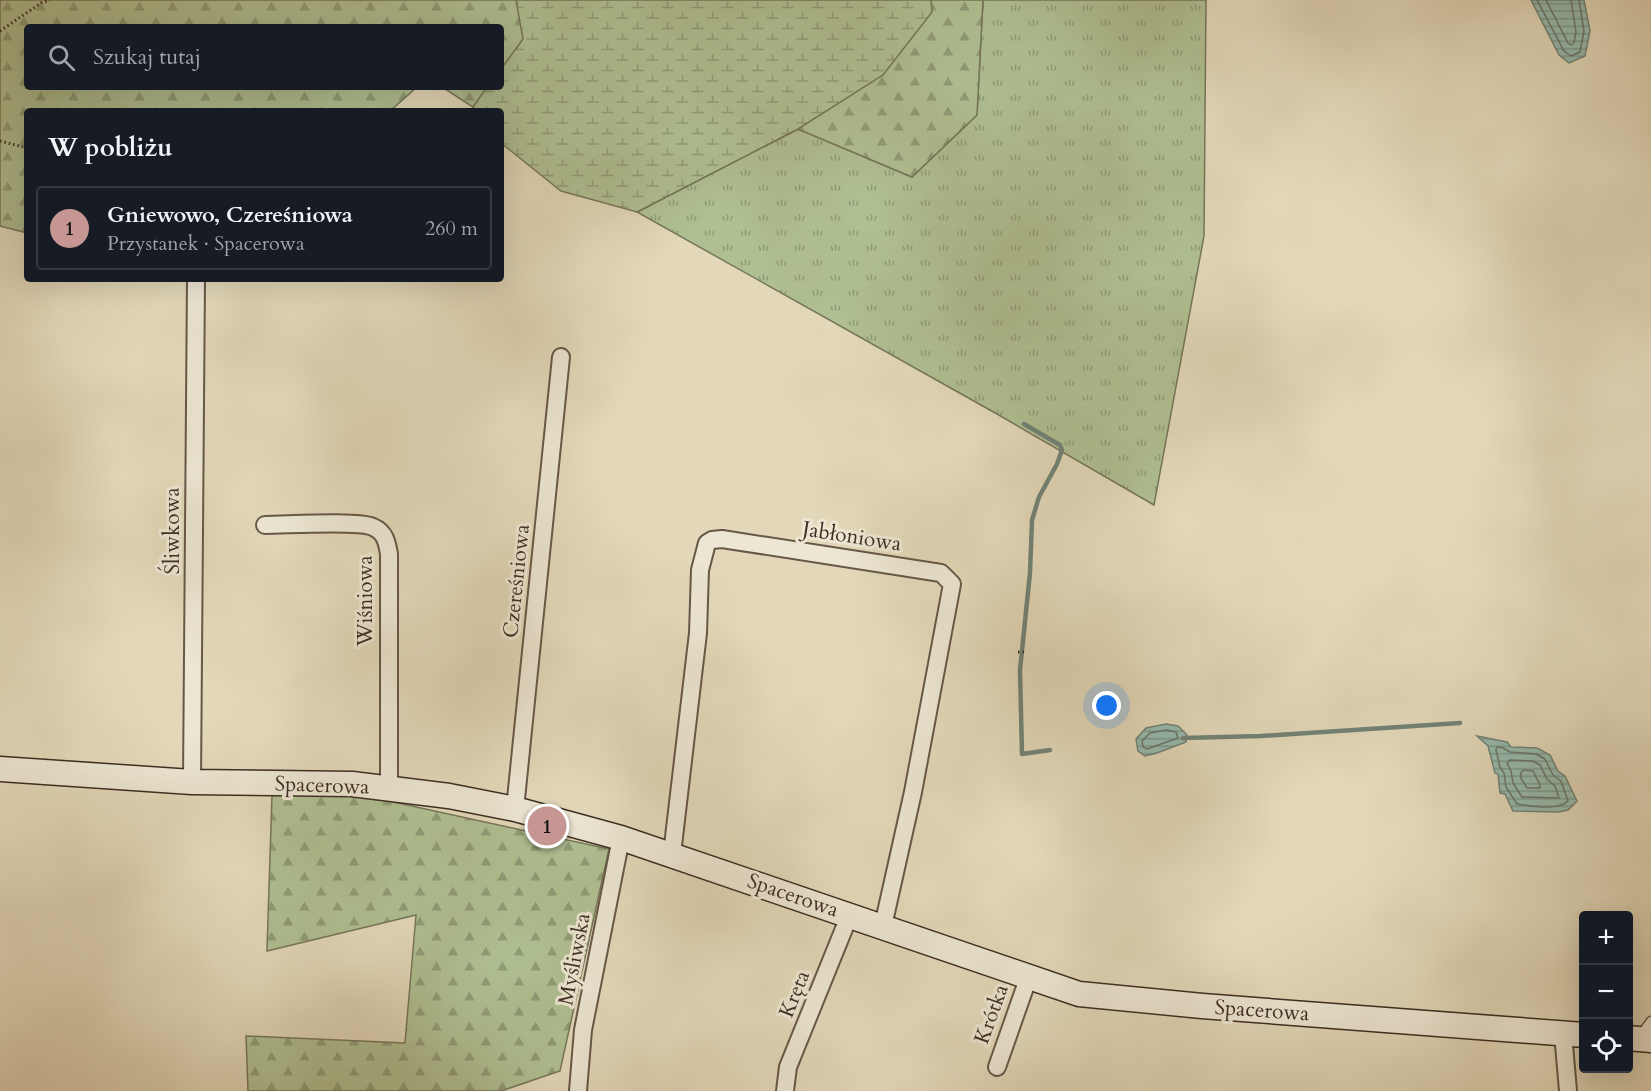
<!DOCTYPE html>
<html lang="pl">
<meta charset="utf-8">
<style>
body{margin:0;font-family:Cardo,serif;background:#242831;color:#f1f3f6}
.controls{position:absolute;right:18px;bottom:18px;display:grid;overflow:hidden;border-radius:6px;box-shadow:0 6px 24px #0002}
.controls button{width:54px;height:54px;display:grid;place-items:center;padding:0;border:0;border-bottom:2px solid #363941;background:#171b24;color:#f1f3f6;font:30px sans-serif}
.you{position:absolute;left:1107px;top:706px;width:21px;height:21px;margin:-15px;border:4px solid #fff;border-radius:50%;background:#1a73e8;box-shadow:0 0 0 9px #1a73e833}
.badge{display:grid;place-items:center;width:39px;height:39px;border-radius:50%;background:#c59692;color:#111;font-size:20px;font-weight:700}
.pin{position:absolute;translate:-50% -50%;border:3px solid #fff;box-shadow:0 2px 6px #0006}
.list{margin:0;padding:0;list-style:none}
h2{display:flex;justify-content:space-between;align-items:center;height:78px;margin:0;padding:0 24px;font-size:26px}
h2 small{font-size:20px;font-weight:400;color:#9ea1a6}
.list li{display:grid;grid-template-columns:39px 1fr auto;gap:18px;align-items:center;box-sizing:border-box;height:84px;margin:0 12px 12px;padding:0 12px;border:2px solid #363941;border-radius:6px}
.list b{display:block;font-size:22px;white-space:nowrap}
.list p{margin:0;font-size:20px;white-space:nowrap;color:#9ea1a6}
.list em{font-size:20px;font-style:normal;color:#9ea1a6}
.icon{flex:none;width:33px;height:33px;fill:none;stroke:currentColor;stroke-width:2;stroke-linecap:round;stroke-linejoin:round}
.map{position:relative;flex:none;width:1651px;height:1091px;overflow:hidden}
.search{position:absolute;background:#171b24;box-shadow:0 6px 24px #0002;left:24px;top:24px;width:480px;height:66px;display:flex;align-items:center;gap:15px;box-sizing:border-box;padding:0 21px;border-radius:6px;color:#9ea1a6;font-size:22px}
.panel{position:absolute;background:#171b24;box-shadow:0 6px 24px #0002;left:24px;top:108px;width:480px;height:174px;border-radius:6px}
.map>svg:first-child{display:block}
.grass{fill:url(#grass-tufts);stroke:#76765a;stroke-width:1.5}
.forest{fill:url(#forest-firs);stroke:#76765a;stroke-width:1.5}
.wetland{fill:url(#wetland-marsh);stroke:#76765a;stroke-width:1.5}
.water{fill:url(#water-rules);stroke:#718276;stroke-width:1.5}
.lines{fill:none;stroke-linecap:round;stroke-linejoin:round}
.shore{stroke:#687468;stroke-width:1.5}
.stream{stroke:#718276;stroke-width:4.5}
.lane-casing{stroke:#665848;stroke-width:11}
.street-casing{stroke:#665848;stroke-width:20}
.secondary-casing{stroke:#3c2e23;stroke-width:27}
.path{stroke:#3c2e23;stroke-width:3;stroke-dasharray:1.5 3;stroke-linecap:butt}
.lane{stroke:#ece6d2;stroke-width:8}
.street{stroke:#ece6d2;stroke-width:16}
.secondary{stroke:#ece6d2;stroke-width:24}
.labels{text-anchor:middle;stroke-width:6;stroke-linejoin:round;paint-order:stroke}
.street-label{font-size:21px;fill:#3c2e23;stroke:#ece6d2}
</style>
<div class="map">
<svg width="1651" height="1091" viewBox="0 0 1651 1091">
<defs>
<pattern id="grass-tufts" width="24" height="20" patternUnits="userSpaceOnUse" patternTransform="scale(1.5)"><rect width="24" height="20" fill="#afbf92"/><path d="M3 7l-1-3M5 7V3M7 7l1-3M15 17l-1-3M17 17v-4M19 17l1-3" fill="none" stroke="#909c77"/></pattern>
<pattern id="forest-firs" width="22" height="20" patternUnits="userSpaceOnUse" patternTransform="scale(1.5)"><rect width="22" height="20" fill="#afbf92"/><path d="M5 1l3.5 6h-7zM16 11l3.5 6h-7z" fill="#909c77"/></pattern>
<pattern id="wetland-marsh" width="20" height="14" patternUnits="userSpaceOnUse" patternTransform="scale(1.5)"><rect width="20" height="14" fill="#afbf92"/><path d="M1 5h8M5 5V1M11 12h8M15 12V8" fill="none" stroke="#909c77"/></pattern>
<pattern id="water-rules" width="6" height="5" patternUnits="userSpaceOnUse" patternTransform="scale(1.5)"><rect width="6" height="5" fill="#95baae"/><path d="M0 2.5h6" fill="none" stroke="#7b988d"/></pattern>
</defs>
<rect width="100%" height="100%" fill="#e2d8b9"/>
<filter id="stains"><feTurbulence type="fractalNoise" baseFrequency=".00333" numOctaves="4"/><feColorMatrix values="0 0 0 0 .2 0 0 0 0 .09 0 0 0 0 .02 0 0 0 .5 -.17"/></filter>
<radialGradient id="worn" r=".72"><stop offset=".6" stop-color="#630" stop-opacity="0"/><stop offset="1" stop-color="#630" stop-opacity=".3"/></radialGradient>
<path class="grass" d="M 983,0 L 1206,0 L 1204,236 L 1154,505 L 997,414 L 637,212 L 798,129 L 912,177 L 977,115 Z"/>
<path class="forest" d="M 0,0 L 983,0 L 977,115 L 912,177 L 798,129 L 637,212 L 501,111 L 479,111 L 442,87 L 501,87 L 501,27 L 27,27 L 27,87 L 417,87 L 390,111 L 27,111 L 27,233 L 0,226 Z
M 357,794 L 609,849 L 560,1071 L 501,1091 L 248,1091 L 246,1036 L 405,1043 L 416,915 L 267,951 L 272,795 Z"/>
<path class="wetland" d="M 516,0 L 931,0 L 932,12 L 883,75 L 798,129 L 637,212 L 561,191 L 501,143 L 501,111 L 476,111 L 473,107 L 487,87 L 501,87 L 501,69 L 523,39 Z"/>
<path class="water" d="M 1531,0 L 1584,0 L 1590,31 L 1585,56 L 1569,63 L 1559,55 Z
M 1166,724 L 1178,726 L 1187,735 L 1186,742 L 1157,753 L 1145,756 L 1138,751 L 1136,739 L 1146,728 Z
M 1477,736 L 1507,742 L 1511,747 L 1537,748 L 1550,755 L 1558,771 L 1565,776 L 1577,801 L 1568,810 L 1559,812 L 1513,811 L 1505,794 L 1500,793 L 1498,774 L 1495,773 L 1488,746 Z"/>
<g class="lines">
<path class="shore" d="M 1537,0 L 1564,51 L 1571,56 L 1580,52 L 1584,31 L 1579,0
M 1546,0 L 1568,43 L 1571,45 L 1574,43 L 1576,32 L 1571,0
M 1166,730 L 1176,732 L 1178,738 L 1147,749 L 1143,747 L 1142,741 L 1150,733 Z
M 1497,747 L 1503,748 L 1510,752 L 1536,754 L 1545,759 L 1553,775 L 1561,781 L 1568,801 C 1558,811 1531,806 1517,804 L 1506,787 L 1504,773 L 1500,767 L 1496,750 Z
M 1510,760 L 1533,761 L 1540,765 L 1547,779 L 1555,786 L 1559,798 L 1522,797 L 1513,783 L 1511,771 L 1507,763 Z
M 1524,770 L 1533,771 L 1540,785 L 1540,788 L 1527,788 L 1521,778 L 1521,772 Z"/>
<path class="stream" d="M 1024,424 L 1060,445 L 1062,450 L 1057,464 L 1039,497 L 1032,520 L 1030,573 L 1020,670 L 1022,754 L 1050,750
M 1183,738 L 1261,736 L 1460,723"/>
<defs>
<path id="lane" d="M 1644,1037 L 1645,1029 L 1651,1021"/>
<path id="street" d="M 265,525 C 287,525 358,520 373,527 C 385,532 387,542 389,554 L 389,789
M 192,782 L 196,279
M 515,809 L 561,357
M 672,854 L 698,633 L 700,570 L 707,543 L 712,540 L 722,539 L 941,573 L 952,584 L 913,792 L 883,926
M 1563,1033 L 1568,1091
M 997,1067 L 1029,976
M 578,1091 L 583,1030 L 621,838
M 785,1091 L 788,1067 L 850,914"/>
<path id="secondary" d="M 0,769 L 192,782 L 352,784 L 449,796 L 515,809 L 621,838 L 1079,994 L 1202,1006 L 1584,1035
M 1628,1038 L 1651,1040"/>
</defs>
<use href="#lane" class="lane-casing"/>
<use href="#street" class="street-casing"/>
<use href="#secondary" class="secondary-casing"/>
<path class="path" d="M 0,31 L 41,3 L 50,0
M 0,141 L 27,148
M 1018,652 L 1024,652"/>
<use href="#lane" class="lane"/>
<use href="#street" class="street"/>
<use href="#secondary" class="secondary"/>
</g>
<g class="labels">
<g class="street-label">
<text transform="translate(172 531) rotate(-90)" y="7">Śliwkowa</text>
<text transform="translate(852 536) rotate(9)" y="7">Jabłoniowa</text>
<text transform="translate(516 581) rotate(-84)" y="7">Czereśniowa</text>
<text transform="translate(365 601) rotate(-90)" y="7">Wiśniowa</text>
<text transform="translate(322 785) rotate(2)" y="7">Spacerowa</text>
<text transform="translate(793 895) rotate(19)" y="7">Spacerowa</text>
<text transform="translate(574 959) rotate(-79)" y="7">Myśliwska</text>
<text transform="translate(794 994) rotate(-68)" y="7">Kręta</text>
<text transform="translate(1262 1010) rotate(4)" y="7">Spacerowa</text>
<text transform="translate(991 1014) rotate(-70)" y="7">Krótka</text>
</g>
</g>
<rect width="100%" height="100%" filter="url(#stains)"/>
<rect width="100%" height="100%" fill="url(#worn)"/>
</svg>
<div class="controls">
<button>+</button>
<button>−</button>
<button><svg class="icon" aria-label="locate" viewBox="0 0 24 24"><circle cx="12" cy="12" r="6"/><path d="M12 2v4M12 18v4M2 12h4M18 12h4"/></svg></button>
</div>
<div class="you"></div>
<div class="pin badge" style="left:547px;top:826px">1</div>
<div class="search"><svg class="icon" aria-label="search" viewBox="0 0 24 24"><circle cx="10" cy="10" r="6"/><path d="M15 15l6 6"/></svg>Szukaj tutaj</div>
<section class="panel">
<h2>W pobliżu<small></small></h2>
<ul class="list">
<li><span class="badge">1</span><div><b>Gniewowo, Czereśniowa</b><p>Przystanek · Spacerowa</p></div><em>260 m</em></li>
</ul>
</section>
</div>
